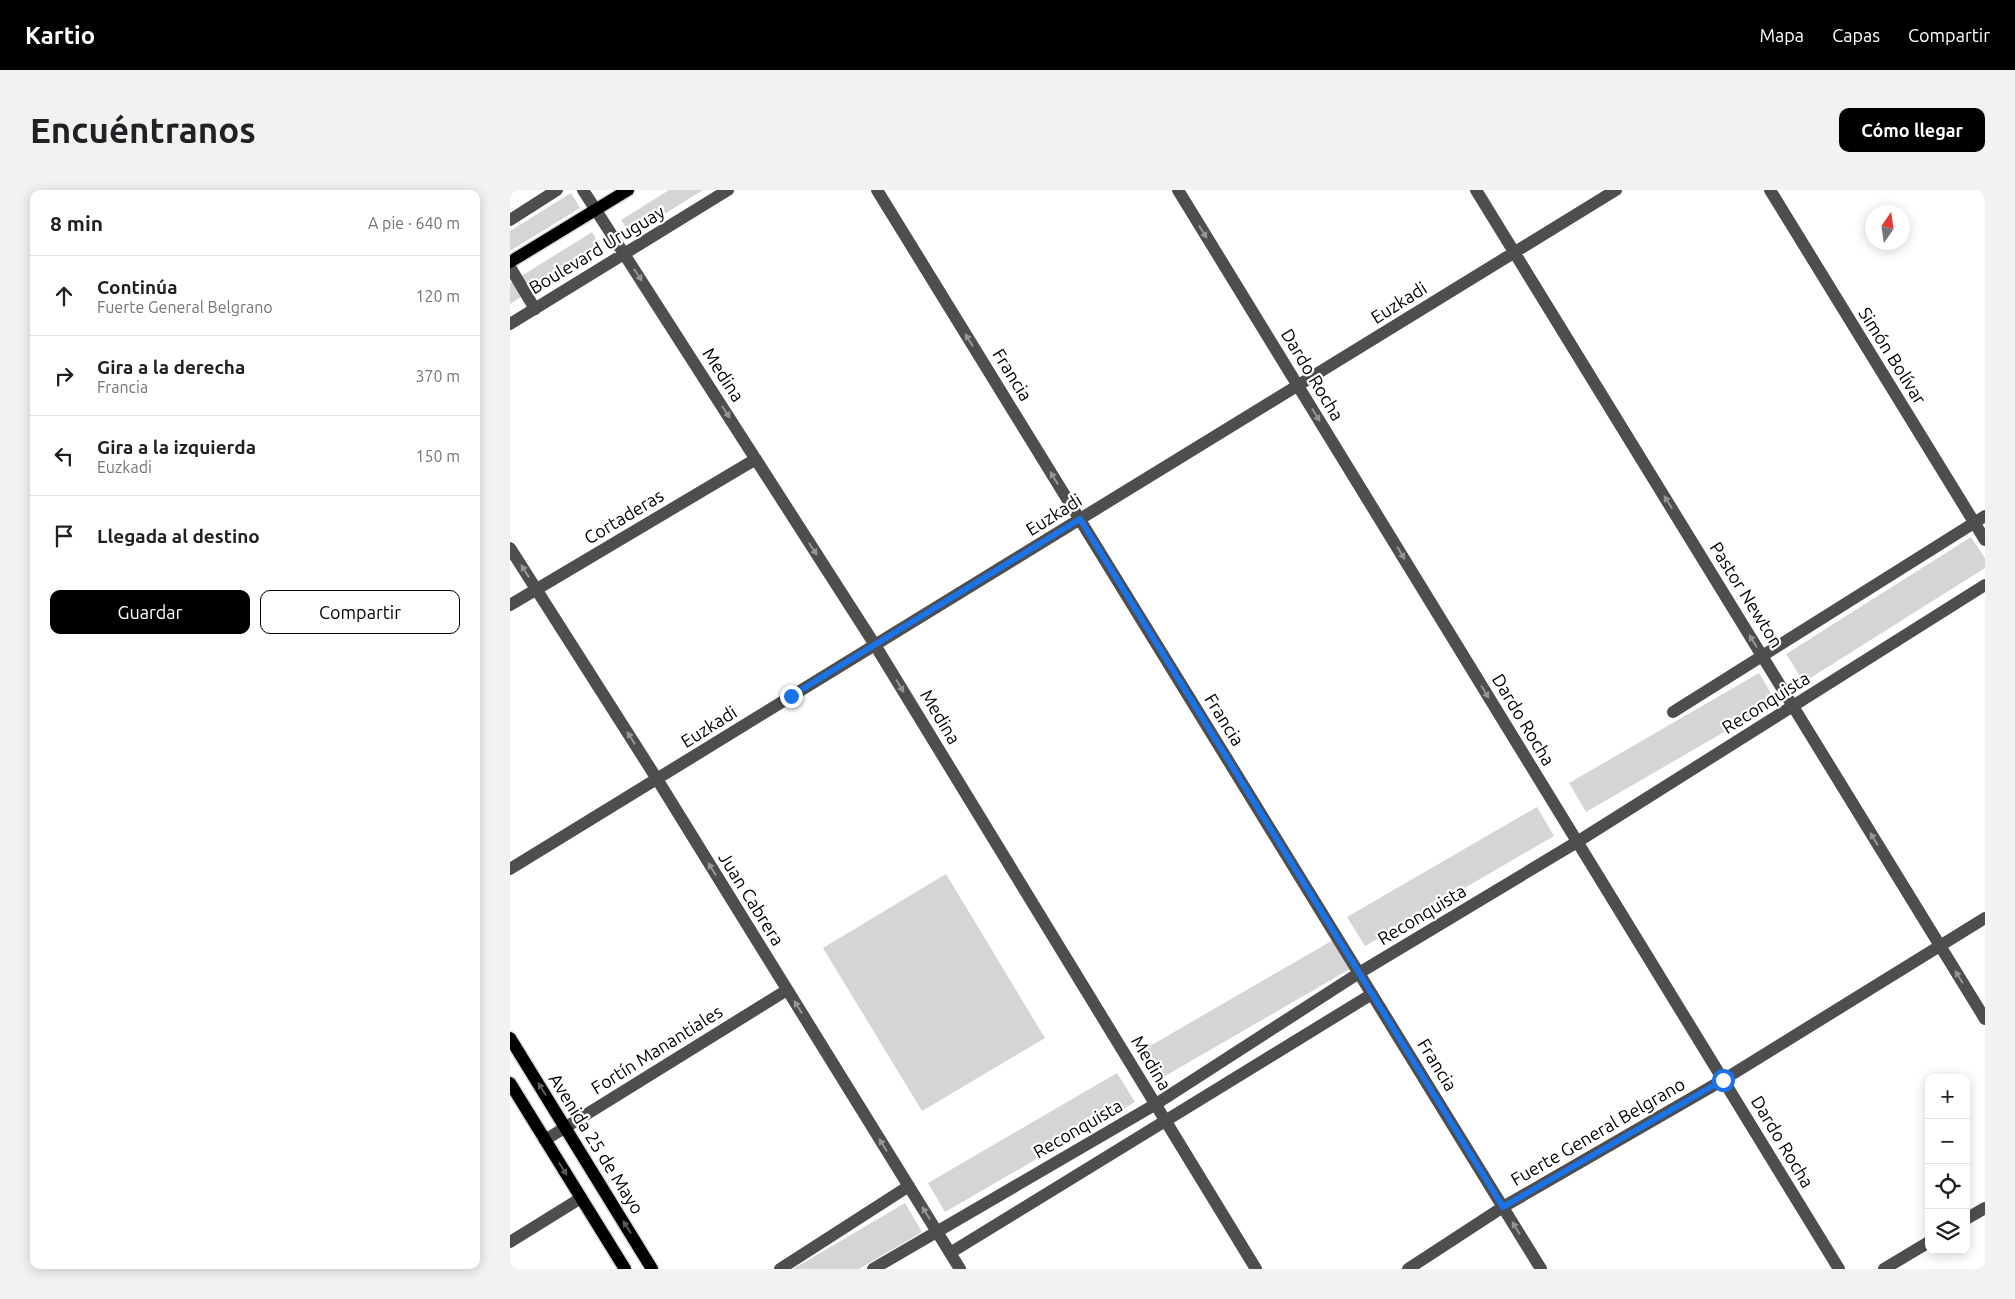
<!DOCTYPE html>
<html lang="es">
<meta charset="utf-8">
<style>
body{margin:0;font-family:Ubuntu,sans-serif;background:#f2f2f2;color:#202124}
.controls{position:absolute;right:15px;bottom:15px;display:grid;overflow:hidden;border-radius:10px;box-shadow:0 2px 12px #0003}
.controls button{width:45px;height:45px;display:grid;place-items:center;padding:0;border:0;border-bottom:1px solid #e0e0e0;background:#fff;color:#202124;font:25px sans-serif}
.compass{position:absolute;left:1355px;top:15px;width:45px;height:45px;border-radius:50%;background:#fff;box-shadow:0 2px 12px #0003;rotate:13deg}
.stop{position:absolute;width:15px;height:15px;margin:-11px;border:4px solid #1a73e8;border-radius:50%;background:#fff}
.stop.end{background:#1a73e8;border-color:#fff;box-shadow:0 1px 5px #0008}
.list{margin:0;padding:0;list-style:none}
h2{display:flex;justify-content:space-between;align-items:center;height:65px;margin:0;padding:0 20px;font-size:21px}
h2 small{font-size:16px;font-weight:400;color:#757577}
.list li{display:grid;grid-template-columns:32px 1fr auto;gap:15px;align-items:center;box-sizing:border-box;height:80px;padding:0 20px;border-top:1px solid #e0e0e0}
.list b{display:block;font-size:19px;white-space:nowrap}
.list p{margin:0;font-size:16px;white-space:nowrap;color:#757577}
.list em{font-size:16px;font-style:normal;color:#757577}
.actions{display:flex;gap:10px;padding:15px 20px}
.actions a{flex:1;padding:11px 0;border:1px solid #000;border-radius:10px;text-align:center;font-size:18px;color:#000}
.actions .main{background:#000;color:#fff}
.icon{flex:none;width:28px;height:28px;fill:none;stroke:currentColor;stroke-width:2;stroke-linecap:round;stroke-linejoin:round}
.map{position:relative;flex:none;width:1475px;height:1079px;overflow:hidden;border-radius:10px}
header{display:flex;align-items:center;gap:30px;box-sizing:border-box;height:70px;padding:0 25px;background:#000;color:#fff}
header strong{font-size:24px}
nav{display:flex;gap:28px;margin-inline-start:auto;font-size:18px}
.intro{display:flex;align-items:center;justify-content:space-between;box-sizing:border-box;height:120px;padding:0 30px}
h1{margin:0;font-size:35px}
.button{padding:12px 22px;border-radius:10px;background:#000;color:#fff;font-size:18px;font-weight:700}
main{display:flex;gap:30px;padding:0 30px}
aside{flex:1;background:#fff;border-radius:10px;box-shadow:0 2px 12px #0003}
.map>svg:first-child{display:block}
.green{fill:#d5d5d5}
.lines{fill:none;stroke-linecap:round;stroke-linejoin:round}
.major-casing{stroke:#dbdbdb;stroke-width:15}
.minor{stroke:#4e4e4e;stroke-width:12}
.major{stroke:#000;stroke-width:12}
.oneway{fill:#959595}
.oneway2{fill:#595959}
.route{stroke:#1a73e8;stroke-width:6}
.labels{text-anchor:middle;stroke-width:4.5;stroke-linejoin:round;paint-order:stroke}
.street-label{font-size:18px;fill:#000;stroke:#fff}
</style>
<header>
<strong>Kartio</strong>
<nav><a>Mapa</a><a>Capas</a><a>Compartir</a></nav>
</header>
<div class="intro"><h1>Encuéntranos</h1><a class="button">Cómo llegar</a></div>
<main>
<aside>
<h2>8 min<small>A pie · 640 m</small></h2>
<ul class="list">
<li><svg class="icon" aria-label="ahead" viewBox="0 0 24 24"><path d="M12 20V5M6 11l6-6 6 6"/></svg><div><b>Continúa</b><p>Fuerte General Belgrano</p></div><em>120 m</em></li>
<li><svg class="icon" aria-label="right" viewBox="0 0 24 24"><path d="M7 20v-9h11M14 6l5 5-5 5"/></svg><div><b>Gira a la derecha</b><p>Francia</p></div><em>370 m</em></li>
<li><svg class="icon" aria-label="left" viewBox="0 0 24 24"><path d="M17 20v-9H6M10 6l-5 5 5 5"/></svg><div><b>Gira a la izquierda</b><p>Euzkadi</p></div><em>150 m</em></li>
<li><svg class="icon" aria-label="arrive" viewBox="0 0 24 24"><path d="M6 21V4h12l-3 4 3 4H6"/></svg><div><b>Llegada al destino</b></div></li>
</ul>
<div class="actions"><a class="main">Guardar</a><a>Compartir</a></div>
</aside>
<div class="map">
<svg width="1475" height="1079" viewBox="0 0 1475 1079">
<rect width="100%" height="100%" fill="#fff"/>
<path class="green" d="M 159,0 L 193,0 L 121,45 L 111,30 Z
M 61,3 L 70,18 L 0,61 L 0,41 Z
M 82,42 L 91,57 L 0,114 L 0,93 Z
M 1461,347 L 1475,368 L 1475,378 L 1294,492 L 1276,464 Z
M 1249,483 L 1266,512 L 1076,622 L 1059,593 Z
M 1027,617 L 1044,646 L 855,756 L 837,727 Z
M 436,684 L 535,848 L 412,921 L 313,758 Z
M 823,750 L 840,779 L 650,889 L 633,860 Z
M 607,883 L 625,912 L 435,1022 L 418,993 Z
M 395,1013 L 412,1042 L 349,1079 L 283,1079 Z"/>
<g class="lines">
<defs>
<path id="major" d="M 0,72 L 118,0
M 0,848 L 142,1079
M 0,893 L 115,1079"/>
</defs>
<use href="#major" class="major-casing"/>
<path class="minor" d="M 73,0 L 365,455 L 746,1079
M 367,0 L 1031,1079
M 668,0 L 1329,1079
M 966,0 L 1475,829
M 1260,0 L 1475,350
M 0,30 L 47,0
M 0,77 L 25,119
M 0,134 L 218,0
M 0,358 L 147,589 L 450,1079
M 0,415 L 246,269
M 1163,522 L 1475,326
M 0,679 L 1106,0
M 35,950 L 277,800
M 1456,1029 L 1475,1018
M 0,1052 L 71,1008
M 440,1063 L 862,804
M 270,1079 L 399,996
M 363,1079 L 646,914 L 849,783 L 1067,652 L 1475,395
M 898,1079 L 993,1017 L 1213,890 L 1475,728
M 1374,1079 L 1419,1052"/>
<use href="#major" class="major"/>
</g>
<defs><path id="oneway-solid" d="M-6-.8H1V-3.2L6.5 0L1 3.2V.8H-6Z" transform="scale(1.25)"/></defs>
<g class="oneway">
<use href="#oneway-solid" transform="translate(693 42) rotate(58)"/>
<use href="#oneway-solid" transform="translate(128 85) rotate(57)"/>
<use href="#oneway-solid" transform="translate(459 150) rotate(-122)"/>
<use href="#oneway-solid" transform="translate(216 222) rotate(57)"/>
<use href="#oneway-solid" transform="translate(806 225) rotate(59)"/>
<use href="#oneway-solid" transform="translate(544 288) rotate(-122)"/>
<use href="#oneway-solid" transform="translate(1158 312) rotate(-122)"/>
<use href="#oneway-solid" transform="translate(303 359) rotate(57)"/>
<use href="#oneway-solid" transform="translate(891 363) rotate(59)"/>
<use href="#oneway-solid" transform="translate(15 381) rotate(-122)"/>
<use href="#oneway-solid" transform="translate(1243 451) rotate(-122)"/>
<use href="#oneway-solid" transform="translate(390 496) rotate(59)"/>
<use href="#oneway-solid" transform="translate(975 502) rotate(59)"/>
<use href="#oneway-solid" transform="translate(121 548) rotate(-122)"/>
<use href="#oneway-solid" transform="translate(1364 649) rotate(-122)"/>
<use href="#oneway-solid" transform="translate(202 679) rotate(-122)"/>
<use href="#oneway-solid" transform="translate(1449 787) rotate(-122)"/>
<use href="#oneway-solid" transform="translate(288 817) rotate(-122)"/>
<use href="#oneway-solid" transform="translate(373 955) rotate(-122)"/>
<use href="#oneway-solid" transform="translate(416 1023) rotate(-122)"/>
<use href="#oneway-solid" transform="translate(1006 1038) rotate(-122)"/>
</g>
<g class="oneway2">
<use href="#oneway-solid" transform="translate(32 899) rotate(-122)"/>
<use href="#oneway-solid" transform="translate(53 979) rotate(58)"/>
<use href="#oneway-solid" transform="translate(117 1037) rotate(-122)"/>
</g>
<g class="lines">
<path class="route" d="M 281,506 L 570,329 L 993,1017 L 1213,890"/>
</g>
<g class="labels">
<g class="street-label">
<text transform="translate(87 60) rotate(-31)" y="6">Boulevard Uruguay</text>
<text transform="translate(889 113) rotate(-32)" y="6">Euzkadi</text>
<text transform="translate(1382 166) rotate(58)" y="6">Simón Bolívar</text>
<text transform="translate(213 185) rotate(57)" y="6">Medina</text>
<text transform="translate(502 185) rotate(58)" y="6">Francia</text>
<text transform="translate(802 185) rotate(59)" y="6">Dardo Rocha</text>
<text transform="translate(544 325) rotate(-32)" y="6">Euzkadi</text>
<text transform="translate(114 327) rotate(-31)" y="6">Cortaderas</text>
<text transform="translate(1236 405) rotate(58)" y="6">Pastor Newton</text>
<text transform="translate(1256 513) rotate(-32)" y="6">Reconquista</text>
<text transform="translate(430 527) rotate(59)" y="6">Medina</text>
<text transform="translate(714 530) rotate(58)" y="6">Francia</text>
<text transform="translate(1013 530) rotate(59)" y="6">Dardo Rocha</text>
<text transform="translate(199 537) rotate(-32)" y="6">Euzkadi</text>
<text transform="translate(241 709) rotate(58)" y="6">Juan Cabrera</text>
<text transform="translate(912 725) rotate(-31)" y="6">Reconquista</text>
<text transform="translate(147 860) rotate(-32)" y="6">Fortín Manantiales</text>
<text transform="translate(641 873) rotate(59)" y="6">Medina</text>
<text transform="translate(927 875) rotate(58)" y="6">Francia</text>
<text transform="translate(568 939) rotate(-30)" y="6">Reconquista</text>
<text transform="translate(1088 942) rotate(-30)" y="6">Fuerte General Belgrano</text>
<text transform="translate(1272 952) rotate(59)" y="6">Dardo Rocha</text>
<text transform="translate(86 954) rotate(58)" y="6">Avenida 25 de Mayo</text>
</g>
</g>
</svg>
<div class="controls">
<button>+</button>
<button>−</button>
<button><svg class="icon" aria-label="locate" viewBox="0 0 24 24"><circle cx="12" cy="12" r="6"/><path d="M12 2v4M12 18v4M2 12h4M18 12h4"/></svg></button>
<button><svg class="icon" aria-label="layers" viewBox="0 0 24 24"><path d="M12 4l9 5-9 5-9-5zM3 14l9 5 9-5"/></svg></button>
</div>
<svg class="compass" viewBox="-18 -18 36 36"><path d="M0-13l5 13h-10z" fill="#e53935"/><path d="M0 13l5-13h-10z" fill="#757577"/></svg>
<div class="stop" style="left:1213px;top:890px"></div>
<div class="stop end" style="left:281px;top:506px"></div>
</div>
</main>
